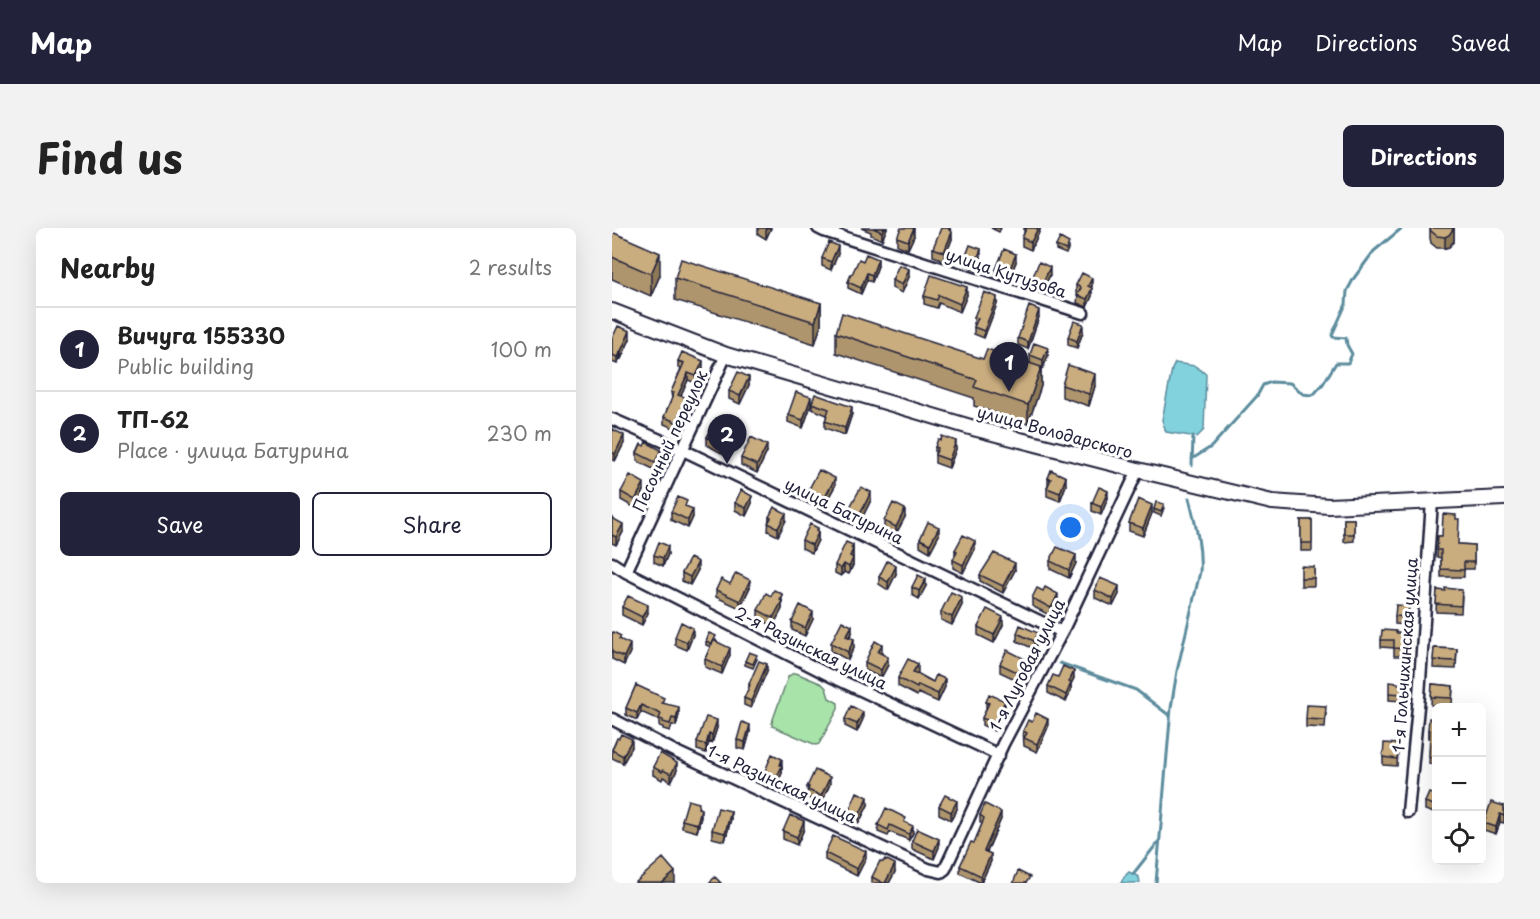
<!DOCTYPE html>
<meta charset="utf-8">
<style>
body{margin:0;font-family:"Playpen Sans",sans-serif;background:#f2f2f2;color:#222}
.controls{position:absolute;right:18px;bottom:18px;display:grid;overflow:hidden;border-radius:9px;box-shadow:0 6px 24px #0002}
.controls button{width:54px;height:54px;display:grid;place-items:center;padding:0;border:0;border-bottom:2px solid #e0e0e0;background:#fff;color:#222;font:30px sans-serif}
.you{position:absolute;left:459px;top:300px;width:21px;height:21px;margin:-15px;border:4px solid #fff;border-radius:50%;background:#1a73e8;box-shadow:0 0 0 9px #1a73e833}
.badge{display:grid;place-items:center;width:39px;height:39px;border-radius:50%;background:#22223b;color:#fff;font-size:20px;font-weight:700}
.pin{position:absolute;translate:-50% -50px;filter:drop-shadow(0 2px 3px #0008)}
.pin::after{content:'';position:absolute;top:32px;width:21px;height:18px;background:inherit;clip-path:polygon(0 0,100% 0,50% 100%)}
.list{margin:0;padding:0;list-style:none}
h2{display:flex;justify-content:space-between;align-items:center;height:78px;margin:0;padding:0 24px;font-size:26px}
h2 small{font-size:20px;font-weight:400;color:#767676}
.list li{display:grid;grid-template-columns:39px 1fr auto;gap:18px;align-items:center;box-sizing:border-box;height:84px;padding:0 24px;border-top:2px solid #e0e0e0}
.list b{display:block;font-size:22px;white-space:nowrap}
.list p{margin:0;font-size:20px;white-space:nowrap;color:#767676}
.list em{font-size:20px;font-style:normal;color:#767676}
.actions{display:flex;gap:12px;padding:18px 24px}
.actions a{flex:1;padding:14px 0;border:2px solid #22223b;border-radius:9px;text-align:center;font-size:21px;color:#22223b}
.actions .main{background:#22223b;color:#fff}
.icon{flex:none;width:33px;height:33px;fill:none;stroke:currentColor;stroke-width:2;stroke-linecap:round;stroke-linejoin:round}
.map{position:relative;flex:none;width:892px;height:655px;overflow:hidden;border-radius:9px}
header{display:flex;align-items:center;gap:36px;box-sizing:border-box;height:84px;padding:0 30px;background:#22223b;color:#fff}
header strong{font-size:28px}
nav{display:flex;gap:33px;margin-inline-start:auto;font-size:21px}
.intro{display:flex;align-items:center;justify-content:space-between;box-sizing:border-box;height:144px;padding:0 36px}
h1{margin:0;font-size:42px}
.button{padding:15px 27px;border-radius:9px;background:#22223b;color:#fff;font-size:21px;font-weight:700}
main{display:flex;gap:36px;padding:0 36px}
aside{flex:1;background:#fff;border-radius:9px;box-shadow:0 6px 24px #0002}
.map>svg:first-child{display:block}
.green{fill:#a8e3a9;stroke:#658272;stroke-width:1.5}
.water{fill:#82d2de;stroke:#5c8c9d;stroke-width:1.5}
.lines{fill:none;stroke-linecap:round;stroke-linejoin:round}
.stream{stroke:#5c8c9d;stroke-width:3}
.street-casing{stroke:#22223b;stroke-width:15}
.secondary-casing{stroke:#22223b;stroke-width:18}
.street{stroke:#fff;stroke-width:10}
.secondary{stroke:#fff;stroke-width:14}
.wall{fill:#ae956d;stroke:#22223b;stroke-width:1.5}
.shaded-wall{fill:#8d7959;stroke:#22223b;stroke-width:1.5}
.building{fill:#caad7f;stroke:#22223b;stroke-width:1.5}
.labels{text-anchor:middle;stroke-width:6;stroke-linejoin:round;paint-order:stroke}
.street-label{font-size:16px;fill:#22223b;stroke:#fff}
</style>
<header>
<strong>Map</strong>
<nav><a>Map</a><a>Directions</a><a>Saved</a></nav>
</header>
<div class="intro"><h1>Find us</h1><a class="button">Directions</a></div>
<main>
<aside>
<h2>Nearby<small>2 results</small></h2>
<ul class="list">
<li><span class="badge">1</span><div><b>Вичуга 155330</b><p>Public building</p></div><em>100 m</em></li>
<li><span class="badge">2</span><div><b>ТП-62</b><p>Place · улица Батурина</p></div><em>230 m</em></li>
</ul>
<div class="actions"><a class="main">Save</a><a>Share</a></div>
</aside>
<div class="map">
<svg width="892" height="655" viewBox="0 0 892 655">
<rect width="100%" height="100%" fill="#fff"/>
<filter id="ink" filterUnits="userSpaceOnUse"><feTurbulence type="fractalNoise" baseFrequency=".0167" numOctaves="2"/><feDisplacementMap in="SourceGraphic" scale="12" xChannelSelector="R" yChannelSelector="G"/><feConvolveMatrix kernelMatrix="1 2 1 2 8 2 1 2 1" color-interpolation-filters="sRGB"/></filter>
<g filter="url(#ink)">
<path class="green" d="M 184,445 L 210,456 L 214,460 L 217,470 L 226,475 L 226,481 L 207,516 L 204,517 L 160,498 L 160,494 L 176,449 L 180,446 Z"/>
<path class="water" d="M 563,135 L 583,138 L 594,146 L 592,202 L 585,209 L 554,204 L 550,192 L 560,141 Z
M 517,644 L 527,649 L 528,655 L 509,655 L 512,649 Z"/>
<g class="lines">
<path class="stream" d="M 580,231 L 599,219 L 645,168 L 651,157 L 659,154 L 678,155 L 691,166 L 699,167 L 703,165 L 711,156 L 724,135 L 736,135 L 740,126 L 735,117 L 734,110 L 721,109 L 720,107 L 734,76 L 735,63 L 742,50 L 762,23 L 790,0
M 580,238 L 581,208
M 448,435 L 524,462 L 558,488
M 521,646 L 547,613
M 544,655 L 559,480 L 565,443 L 588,344 C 590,319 583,294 577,270"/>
<defs>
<path id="street" d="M 206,0 L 212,3 L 471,85
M 0,191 L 71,222 L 450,404
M 0,335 L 14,344 L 221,449 L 387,527
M 14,344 L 114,127
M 0,491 L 62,523 L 316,641 L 329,644 L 333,641 L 391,516 L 450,404 L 526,242
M 796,584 L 807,468 L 820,273"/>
<path id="secondary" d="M 0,83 L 114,127 L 365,201 L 526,242 L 660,274 L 717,278 L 892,270"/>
</defs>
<use href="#street" class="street-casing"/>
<use href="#secondary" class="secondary-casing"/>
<use href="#street" class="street"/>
<use href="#secondary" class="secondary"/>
</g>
<path class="wall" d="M 146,0 L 159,0 L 154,11 L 146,6 Z
M 249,0 L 275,0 L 270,12 L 259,7 L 259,4 Z
M 338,0 L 340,11 L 332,32 L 321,28 L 321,20 Z
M 379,0 L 389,0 L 387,4 Z
M 412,0 L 428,0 L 428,2 L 419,22 L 410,18 L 410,10 L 412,5 Z
M 818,0 L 842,0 L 842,13 L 837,19 L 833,20 L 825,20 L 819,15 L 818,10 Z
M 0,4 L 48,47 L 39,68 L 0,51 Z
M 302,8 L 296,21 L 285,17 L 285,9 Z
M 444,18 L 457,19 L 454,26 L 444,22 Z
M 226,26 L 219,42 L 210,38 L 210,30 Z
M 369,29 L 364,42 L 353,37 L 353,30 Z
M 404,34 L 396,53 L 384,49 L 384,41 Z
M 266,38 L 260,54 L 255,52 L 249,66 L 236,60 L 236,54 L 240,46 Z
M 438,47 L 430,64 L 420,59 L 420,51 Z
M 297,49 L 290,65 L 280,60 L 280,52 Z
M 63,50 L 209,75 L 209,97 L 203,116 L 63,72 Z
M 464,57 L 480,58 L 479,60 L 480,68 L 475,79 L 465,75 L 466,66 L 464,65 Z
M 355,67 L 348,84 L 327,75 L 325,80 L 312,76 L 312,68 Z
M 385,76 L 372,110 L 362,106 L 362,99 L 363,96 L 362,96 L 362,89 Z
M 427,89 L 416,121 L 406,117 L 406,110 Z
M 471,104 L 465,120 L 456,117 L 456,109 Z
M 224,105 L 371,131 L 418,135 L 418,127 L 436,128 L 431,140 L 429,139 L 429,158 L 416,196 L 362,178 L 362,170 L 224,125 Z
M 0,111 L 18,111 L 9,131 L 8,130 L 5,136 L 0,134 Z
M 66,133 L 91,140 L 84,155 L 76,152 L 69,168 L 75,177 L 64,201 L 52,196 L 52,189 L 60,171 L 59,164 L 69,141 L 66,140 Z
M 137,157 L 128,176 L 117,171 L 117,163 Z
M 450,157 L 483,158 L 477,178 L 450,169 Z
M 200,175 L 240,186 L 233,207 L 213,200 L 213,193 L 215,187 L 200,181 Z
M 199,177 L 191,200 L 176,194 L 176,187 Z
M 0,201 L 12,215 L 3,233 L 0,232 Z
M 95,209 L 121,216 L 115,228 L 95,217 Z
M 323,219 L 344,221 L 337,240 L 323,235 Z
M 155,224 L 145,245 L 129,237 L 129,230 Z
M 25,225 L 49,230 L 43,242 L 25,233 Z
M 436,250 L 454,257 L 448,273 L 435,268 L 435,260 L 436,258 Z
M 223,258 L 213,276 L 197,268 L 197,261 Z
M 32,263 L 23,280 L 9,272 L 9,264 Z
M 496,270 L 489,287 L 480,283 L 480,275 Z
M 259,272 L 248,294 L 237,289 L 237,281 Z
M 123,275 L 140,275 L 134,288 L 123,282 Z
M 75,279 L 81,289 L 76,300 L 59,292 L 59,284 Z
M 552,280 L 549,288 L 542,285 L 542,281 Z
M 540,285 L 531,308 L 517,303 L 517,295 Z
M 157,289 L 174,292 L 166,308 L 156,303 Z
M 293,289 L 284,306 L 272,300 L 272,293 Z
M 0,290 L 11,304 L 4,317 L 0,315 Z
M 732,291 L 742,291 L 742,313 L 732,314 Z
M 689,292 L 700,292 L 700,323 L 689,323 Z
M 206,304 L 206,312 L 200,325 L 190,320 L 190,312 Z
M 327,307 L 318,324 L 308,318 L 308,311 Z
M 826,308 L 830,308 L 846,316 L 862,317 L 862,341 L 852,341 L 852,349 L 829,349 L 829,330 L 825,329 Z
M 241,321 L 241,337 L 237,346 L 232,344 L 229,348 L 223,345 L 223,337 Z
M 363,321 L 351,345 L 341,340 L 341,332 L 343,328 L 343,322 Z
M 56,326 L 51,338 L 42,334 L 42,327 Z
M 438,333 L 464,335 L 457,350 L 438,341 Z
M 702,339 L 702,358 L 689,358 L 689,350 Z
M 86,342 L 78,357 L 70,353 L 70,345 Z
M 403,342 L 391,365 L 368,353 L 368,347 Z
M 284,346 L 276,362 L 267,356 L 267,349 Z
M 118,356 L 138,359 L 128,380 L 104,369 L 104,362 Z
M 314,358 L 307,371 L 300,367 L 300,359 Z
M 483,362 L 507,366 L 501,378 L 483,370 Z
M 825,362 L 833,363 L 850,369 L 849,385 L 824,384 Z
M 431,363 L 446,374 L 439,388 L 420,378 L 420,370 Z
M 170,373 L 170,381 L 161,398 L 146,390 L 146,382 Z
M 350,377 L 340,397 L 329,392 L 329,384 Z
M 10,379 L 36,385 L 30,397 L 10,387 Z
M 797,386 L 796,397 L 783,396 L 783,388 Z
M 201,391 L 193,408 L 180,402 L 180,394 Z
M 391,397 L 382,415 L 366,407 L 366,399 Z
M 240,405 L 238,409 L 242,419 L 236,432 L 219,423 L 219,415 Z
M 405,405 L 426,413 L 422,421 L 405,413 Z
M 784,405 L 792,408 L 794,416 L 794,428 L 782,428 L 782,420 L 769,419 L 769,412 Z
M 0,406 L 9,412 L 18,424 L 12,437 L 0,431 Z
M 81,407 L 75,422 L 63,417 L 63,409 Z
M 104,412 L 104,413 L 118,427 L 110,446 L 93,439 L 93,431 L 99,419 L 94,417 L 94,413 Z
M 822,420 L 845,421 L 844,441 L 821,440 Z
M 270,425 L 269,426 L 276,437 L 269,450 L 253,442 L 253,434 Z
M 145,431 L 141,440 L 133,437 L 133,433 Z
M 388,436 L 413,439 L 407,453 L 388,444 Z
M 155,443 L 139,480 L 132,477 L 132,470 L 137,460 L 137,456 Z
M 306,444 L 305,445 L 321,454 L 333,459 L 326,474 L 306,465 L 305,468 L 286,458 L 286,450 Z
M 446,449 L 462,450 L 459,456 L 459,462 L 454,474 L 436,465 L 436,458 Z
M 820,456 L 841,458 L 840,478 L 819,477 Z
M 24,457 L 67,487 L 64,498 L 60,497 L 58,503 L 51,501 L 51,499 L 47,498 L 47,492 L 29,484 L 25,492 L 14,487 L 14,480 Z
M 791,458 L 790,473 L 777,472 L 777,465 Z
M 374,474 L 393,481 L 382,503 L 370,497 L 370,490 L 374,482 Z
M 714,486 L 713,500 L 694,499 L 694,491 Z
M 825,490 L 825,537 L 817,536 L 818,510 L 816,510 L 816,502 Z
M 233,491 L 251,491 L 245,504 L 233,498 Z
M 436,499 L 425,524 L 412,518 L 411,503 Z
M 105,500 L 100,515 L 97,514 L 94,525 L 85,522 L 85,514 Z
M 138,504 L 133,522 L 125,520 L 125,512 Z
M 7,510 L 20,519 L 11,535 L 0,530 L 0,521 Z
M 786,524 L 785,538 L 771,537 L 771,529 Z
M 41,539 L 65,542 L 59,554 L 51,549 L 50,552 L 41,547 Z
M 170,539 L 170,545 L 165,556 L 153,551 L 153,543 Z
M 218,556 L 209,576 L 196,570 L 195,559 Z
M 825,567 L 825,586 L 813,582 L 813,574 Z
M 256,577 L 247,595 L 237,590 L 237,583 Z
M 327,578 L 345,581 L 339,592 L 327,586 Z
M 892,578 L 892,595 L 888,594 L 884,606 L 872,602 L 872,595 Z
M 87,580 L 89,589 L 85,604 L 70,600 L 70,592 Z
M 368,587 L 389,591 L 375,624 L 379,633 L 369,655 L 348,645 L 348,638 L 362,615 L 370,596 L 368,594 Z
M 119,591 L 113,613 L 100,610 L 100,602 Z
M 294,595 L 301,605 L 297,612 L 278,604 L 276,608 L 266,604 L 266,597 Z
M 192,601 L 185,617 L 171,611 L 171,603 Z
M 300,613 L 327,619 L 322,631 L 300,621 Z
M 213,625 L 254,630 L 245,648 L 213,632 Z
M 283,644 L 277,655 L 260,655 L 260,649 Z"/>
<path class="shaded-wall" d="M 155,0 L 159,0 L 154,11 L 154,3 Z
M 272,0 L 275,0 L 270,12 L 270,4 Z
M 302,0 L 302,8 L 296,21 L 296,13 Z
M 426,0 L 428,0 L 428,2 L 419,22 L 419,14 Z
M 842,0 L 842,13 L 837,19 L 833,20 L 833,9 Z
M 340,4 L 340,11 L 332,32 L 332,24 Z
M 226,18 L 226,26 L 219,42 L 219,34 Z
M 369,21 L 369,29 L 364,42 L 364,34 Z
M 48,25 L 48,47 L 39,68 L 39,46 Z
M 404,26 L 404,34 L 396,53 L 396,45 Z
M 266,31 L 266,38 L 260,54 L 260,47 Z
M 438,39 L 438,47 L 430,64 L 430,56 Z
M 297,41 L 297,49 L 290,65 L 290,57 Z
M 255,45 L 255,52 L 249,66 L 249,60 Z
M 480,50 L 480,58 L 476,66 L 476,58 Z
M 355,59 L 355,67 L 348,84 L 348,76 Z
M 480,60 L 480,68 L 475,79 L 475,71 Z
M 385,69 L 385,76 L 372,110 L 372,103 Z
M 209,75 L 209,97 L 203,116 L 203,94 Z
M 427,82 L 427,89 L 416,121 L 416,114 Z
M 471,96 L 471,104 L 465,120 L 465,113 Z
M 18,103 L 18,111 L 9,131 L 9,123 Z
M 436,120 L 436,128 L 431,140 L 431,132 Z
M 8,123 L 8,130 L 5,136 L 5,129 Z
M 91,133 L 91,140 L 84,155 L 84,148 Z
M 429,139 L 429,158 L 416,196 L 416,177 Z
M 76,145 L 76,152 L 66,174 L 66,167 Z
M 483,146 L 483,158 L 477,178 L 477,166 Z
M 137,149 L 137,157 L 128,176 L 128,168 Z
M 199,169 L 199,177 L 191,200 L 191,192 Z
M 75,170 L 75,177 L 64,201 L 64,194 Z
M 240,179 L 240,186 L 233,207 L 233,200 Z
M 12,207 L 12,215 L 3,233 L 3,226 Z
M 121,208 L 121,216 L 115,228 L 115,220 Z
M 344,213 L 344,221 L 337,240 L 337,232 Z
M 155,217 L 155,224 L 145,245 L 145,237 Z
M 49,222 L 49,230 L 43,242 L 43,234 Z
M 454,249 L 454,257 L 448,273 L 448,265 Z
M 223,250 L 223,258 L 213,276 L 213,269 Z
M 32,255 L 32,263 L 23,280 L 23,272 Z
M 496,263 L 496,270 L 489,287 L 489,279 Z
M 259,264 L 259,272 L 248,294 L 248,286 Z
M 140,268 L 140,275 L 134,288 L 134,280 Z
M 540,277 L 540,285 L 531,308 L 531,300 Z
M 81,281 L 81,289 L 76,300 L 76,292 Z
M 293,281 L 293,289 L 284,306 L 284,299 Z
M 174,285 L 174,292 L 166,308 L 166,300 Z
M 11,296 L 11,304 L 4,317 L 4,309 Z
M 327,299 L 327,307 L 318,324 L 318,316 Z
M 206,300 L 206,312 L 200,325 L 200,317 Z
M 363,313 L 363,321 L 351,345 L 351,337 Z
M 241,317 L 241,337 L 237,346 L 239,320 Z
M 56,318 L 56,326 L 51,338 L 51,330 Z
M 464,327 L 464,335 L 457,350 L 457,342 Z
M 86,334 L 86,342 L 78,357 L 78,349 Z
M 403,335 L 403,342 L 391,365 L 391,358 Z
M 232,336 L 232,344 L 229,348 L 229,341 Z
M 284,338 L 284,346 L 276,362 L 276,354 Z
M 314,351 L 314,358 L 307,371 L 307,363 Z
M 138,352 L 138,359 L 128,380 L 128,373 Z
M 507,358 L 507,366 L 501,378 L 501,371 Z
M 170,366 L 170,381 L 161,398 L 161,390 Z
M 446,366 L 446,374 L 439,388 L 439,380 Z
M 350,369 L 350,377 L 340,397 L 340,389 Z
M 36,377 L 36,385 L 30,397 L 30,389 Z
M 201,384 L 201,391 L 193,408 L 193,400 Z
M 391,389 L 391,397 L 382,415 L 382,407 Z
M 240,398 L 240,405 L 234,415 L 234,408 Z
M 81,400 L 81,407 L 75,422 L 75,414 Z
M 426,405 L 426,413 L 422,421 L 422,413 Z
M 242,411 L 242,419 L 236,432 L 236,424 Z
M 18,416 L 18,424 L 12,437 L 12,429 Z
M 270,417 L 270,425 L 266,432 L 266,424 Z
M 118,420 L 118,427 L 110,446 L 110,439 Z
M 276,429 L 276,437 L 269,450 L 269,442 Z
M 413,431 L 413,439 L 407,453 L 407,445 Z
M 155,436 L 155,443 L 139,480 L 139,473 Z
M 306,436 L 306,444 L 301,451 L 301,444 Z
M 462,443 L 462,450 L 459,456 L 459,462 L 454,474 L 454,467 L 457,454 Z
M 333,451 L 333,459 L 326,474 L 326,466 Z
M 393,473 L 393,481 L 382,503 L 382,495 Z
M 29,477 L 29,484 L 25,492 L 25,485 Z
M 67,479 L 67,487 L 64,498 L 64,491 Z
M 251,484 L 251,491 L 245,504 L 245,496 Z
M 436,491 L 436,499 L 425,524 L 425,516 Z
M 105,492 L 105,500 L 100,515 L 100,507 Z
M 138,497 L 138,504 L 133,522 L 133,514 Z
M 97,506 L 97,514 L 94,525 L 94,517 Z
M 20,511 L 20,519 L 11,535 L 11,528 Z
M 170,531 L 170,545 L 165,556 L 165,548 Z
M 65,535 L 65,542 L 59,554 L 59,546 Z
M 218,549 L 218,556 L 209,576 L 209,568 Z
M 256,569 L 256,577 L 247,595 L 247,587 Z
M 345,573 L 345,581 L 339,592 L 339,584 Z
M 89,581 L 89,589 L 85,604 L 85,596 Z
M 119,583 L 119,591 L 113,613 L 113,605 Z
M 389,584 L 389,591 L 372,630 L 372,623 Z
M 888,586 L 888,594 L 884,606 L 884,599 Z
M 192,593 L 192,601 L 185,617 L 185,609 Z
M 301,598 L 301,605 L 297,612 L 297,606 Z
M 327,611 L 327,619 L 322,631 L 322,623 Z
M 254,623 L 254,630 L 245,648 L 245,641 Z
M 379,626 L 379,633 L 369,655 L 369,648 Z
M 283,636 L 283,644 L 277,655 L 273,655 Z
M 63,644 L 63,655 L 50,655 Z"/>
<path class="building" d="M 261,0 L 272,0 L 270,4 Z
M 289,0 L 302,0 L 296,13 L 285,9 Z
M 329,0 L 337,0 L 337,2 L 340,4 L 332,24 L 321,20 Z
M 413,0 L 426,0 L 419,14 L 410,10 L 414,1 Z
M 818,0 L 842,0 L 837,7 L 833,9 L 825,8 L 819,3 Z
M 0,4 L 48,25 L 39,46 L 0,29 Z
M 448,10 L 457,15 L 454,22 L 444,18 Z
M 217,14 L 226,18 L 219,34 L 210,30 Z
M 358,17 L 369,21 L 364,34 L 353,30 Z
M 392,21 L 404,26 L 396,45 L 384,41 Z
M 254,26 L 266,31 L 260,47 L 255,45 L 249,60 L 236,54 L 239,46 L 240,46 L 247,31 L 251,33 Z
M 69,31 L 209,75 L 203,94 L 63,50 Z
M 427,34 L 438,39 L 430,56 L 420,51 Z
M 287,37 L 297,41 L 290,57 L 280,52 Z
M 470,45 L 480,50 L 476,58 L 480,60 L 475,71 L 465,67 L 469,60 L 464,57 Z
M 319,47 L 355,59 L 348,76 L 327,67 L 325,72 L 312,68 Z
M 372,64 L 385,69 L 372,103 L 362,99 L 366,90 L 362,89 Z
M 417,78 L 427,82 L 416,114 L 406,110 Z
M 230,85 L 371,131 L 375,121 L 429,139 L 416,177 L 362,159 L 365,152 L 224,105 Z
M 462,93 L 471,96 L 465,113 L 456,109 Z
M 6,98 L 18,103 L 9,123 L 8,123 L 5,129 L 0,127 L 0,111 Z
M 422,115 L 436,120 L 431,132 L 418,127 Z
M 70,124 L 91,133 L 84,148 L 76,145 L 66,167 L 75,170 L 64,194 L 52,189 L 62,165 L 59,164 L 72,135 L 66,133 Z
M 456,137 L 483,146 L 477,166 L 450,157 Z
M 126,144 L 137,149 L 128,168 L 117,163 Z
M 184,164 L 199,169 L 191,192 L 176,187 Z
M 203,166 L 240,179 L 233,200 L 213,193 L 217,181 L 200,175 Z
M 101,198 L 121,208 L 115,220 L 95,209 Z
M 0,201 L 12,207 L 3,226 L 0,224 Z
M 330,208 L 344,213 L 337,232 L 323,227 L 326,220 L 323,219 L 326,211 L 329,212 Z
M 139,209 L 155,217 L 145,237 L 129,230 Z
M 34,214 L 49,222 L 43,234 L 25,225 L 29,216 L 32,218 Z
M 207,242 L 223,250 L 213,269 L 197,261 Z
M 439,242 L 454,249 L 448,265 L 435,260 L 439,251 L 436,250 Z
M 18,247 L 32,255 L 23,272 L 9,264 Z
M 249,259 L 259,264 L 248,286 L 237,281 Z
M 487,259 L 496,263 L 489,279 L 480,275 Z
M 129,262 L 140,268 L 134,280 L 123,275 Z
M 66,269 L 75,273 L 73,278 L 81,281 L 76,292 L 59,284 Z
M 526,271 L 540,277 L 531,300 L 517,295 Z
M 544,274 L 552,276 L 549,284 L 542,281 Z
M 281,275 L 293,281 L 284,299 L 272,293 Z
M 162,279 L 174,285 L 166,300 L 156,295 L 159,290 L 157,289 Z
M 831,286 L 844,287 L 844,291 L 847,291 L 846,316 L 862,317 L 862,334 L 852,334 L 852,342 L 829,341 L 829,322 L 825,322 L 826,308 L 830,308 Z
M 0,290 L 11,296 L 4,309 L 0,307 Z
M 732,291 L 742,291 L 742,306 L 732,306 Z
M 689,292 L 700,292 L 700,315 L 689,315 Z
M 316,294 L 327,299 L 318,316 L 308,311 Z
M 198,296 L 206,300 L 204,303 L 206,305 L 200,317 L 190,312 Z
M 351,307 L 363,313 L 351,337 L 341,332 L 345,323 L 343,322 Z
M 47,314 L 56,318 L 51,330 L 42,327 Z
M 234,314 L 241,317 L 239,320 L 241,321 L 238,328 L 241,330 L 237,339 L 232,336 L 229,341 L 223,337 Z
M 445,319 L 464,327 L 457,342 L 438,333 Z
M 382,325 L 403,335 L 391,358 L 368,347 Z
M 78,330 L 86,334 L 78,349 L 70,345 Z
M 275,333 L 284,338 L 276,354 L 267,349 Z
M 689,338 L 702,339 L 702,350 L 689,350 Z
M 124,345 L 138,352 L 128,373 L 104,362 L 109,351 L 118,356 Z
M 306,347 L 314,351 L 307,363 L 300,359 Z
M 488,350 L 507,358 L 501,371 L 483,362 Z
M 433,359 L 446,366 L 439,380 L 420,370 L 425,360 L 431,363 Z
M 833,360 L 850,362 L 849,378 L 824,376 L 825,362 L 833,363 Z
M 162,362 L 170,366 L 168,372 L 170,373 L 161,390 L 146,382 L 154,365 L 159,368 Z
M 339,364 L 350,369 L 340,389 L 329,384 Z
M 16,368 L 36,377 L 30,389 L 10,379 Z
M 188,377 L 201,384 L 193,400 L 180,394 Z
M 784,377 L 797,378 L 796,389 L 783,388 Z
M 375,381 L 391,389 L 382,407 L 366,399 Z
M 230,393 L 240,398 L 234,408 L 242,411 L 236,424 L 219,415 Z
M 69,394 L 81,400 L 75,414 L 63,409 Z
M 408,397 L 426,405 L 422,413 L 405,405 Z
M 770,402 L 784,403 L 784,405 L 793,405 L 792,408 L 794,408 L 794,421 L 782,420 L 782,412 L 769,412 Z
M 1,404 L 9,408 L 7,411 L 18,416 L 12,429 L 0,424 L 0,406 Z
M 97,405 L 104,408 L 100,416 L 94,413 Z
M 101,412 L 118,420 L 110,439 L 93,431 Z
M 263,413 L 270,417 L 266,424 L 276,429 L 269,442 L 253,434 Z
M 822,420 L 845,421 L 844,433 L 821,432 Z
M 395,422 L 413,431 L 407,445 L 388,436 Z
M 137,424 L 145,427 L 141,436 L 133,433 Z
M 296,431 L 306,436 L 301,444 L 321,454 L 324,447 L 333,451 L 326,466 L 306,457 L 305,460 L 286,450 Z
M 147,433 L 155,436 L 139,473 L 132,470 L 138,457 L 137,456 Z
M 451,438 L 462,443 L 457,454 L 459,455 L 454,467 L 436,458 L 441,447 L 446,449 Z
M 777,454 L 786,455 L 786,457 L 791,458 L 790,466 L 777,465 Z
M 820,456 L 841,458 L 840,470 L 819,469 Z
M 24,457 L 52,470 L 50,475 L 67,479 L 64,491 L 60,490 L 58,496 L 51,494 L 51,492 L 47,491 L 49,486 L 29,477 L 25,485 L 14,480 Z
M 377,466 L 393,473 L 382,495 L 370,490 L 377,475 L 374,474 Z
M 695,477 L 714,478 L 713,492 L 694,491 Z
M 239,478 L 251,484 L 245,496 L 233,491 Z
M 424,485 L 436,491 L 425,516 L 412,510 L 415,505 L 411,503 L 416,492 L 420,494 Z
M 94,489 L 105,492 L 100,507 L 97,506 L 94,517 L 85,514 Z
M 817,490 L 825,490 L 825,529 L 817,529 L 818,502 L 816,502 Z
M 130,494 L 138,497 L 133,514 L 125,512 Z
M 9,506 L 20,511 L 11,528 L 0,522 L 5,510 L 7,510 Z
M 772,515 L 786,516 L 785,531 L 771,529 Z
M 48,525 L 65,535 L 59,546 L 51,542 L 50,544 L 41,539 Z
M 160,526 L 170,531 L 168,537 L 170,538 L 165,548 L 153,543 Z
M 203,542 L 218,549 L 209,568 L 196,562 L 197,559 L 195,559 Z
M 245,564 L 256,569 L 247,587 L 237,583 Z
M 817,565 L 825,567 L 825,578 L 813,574 Z
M 333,567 L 345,573 L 339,584 L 327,578 Z
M 76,572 L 87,575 L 86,580 L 89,581 L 85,596 L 70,592 Z
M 879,574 L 892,578 L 892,588 L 888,586 L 884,599 L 872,595 Z
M 373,576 L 389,584 L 372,623 L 379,626 L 369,648 L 348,638 L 359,614 L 362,615 L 370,596 L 372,590 L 368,587 Z
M 106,580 L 119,583 L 113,605 L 100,602 Z
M 274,580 L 294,590 L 292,594 L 301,598 L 297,606 L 278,597 L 276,602 L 266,597 Z
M 178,587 L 192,593 L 185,609 L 171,603 Z
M 305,601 L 327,611 L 322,623 L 300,613 Z
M 221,608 L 254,623 L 245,641 L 213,625 Z
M 51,630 L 63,644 L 50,655 L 23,655 Z
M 273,631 L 283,636 L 273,655 L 271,655 L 260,649 L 268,633 L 271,634 Z
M 406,643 L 418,649 L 414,655 L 401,655 Z
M 103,649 L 109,655 L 97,655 Z"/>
</g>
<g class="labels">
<g class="street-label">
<text transform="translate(394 45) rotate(18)" y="6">улица Кутузова</text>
<text transform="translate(443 204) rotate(15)" y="6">улица Володарского</text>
<text transform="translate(58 213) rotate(-65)" y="6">Песочный переулок</text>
<text transform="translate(232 283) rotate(26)" y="6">улица Батурина</text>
<text transform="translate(199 420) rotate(26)" y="6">2-я Разинская улица</text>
<text transform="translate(793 427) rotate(-86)" y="6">1-я Гольчихинская улица</text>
<text transform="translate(415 437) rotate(-63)" y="6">1-я Луговая улица</text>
<text transform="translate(170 556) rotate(25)" y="6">1-я Разинская улица</text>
</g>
</g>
</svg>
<div class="controls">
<button>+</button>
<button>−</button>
<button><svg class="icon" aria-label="locate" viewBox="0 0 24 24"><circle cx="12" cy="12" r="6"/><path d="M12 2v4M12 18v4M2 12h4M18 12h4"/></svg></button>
</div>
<div class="you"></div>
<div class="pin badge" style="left:397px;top:164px">1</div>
<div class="pin badge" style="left:115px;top:236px">2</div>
</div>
</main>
